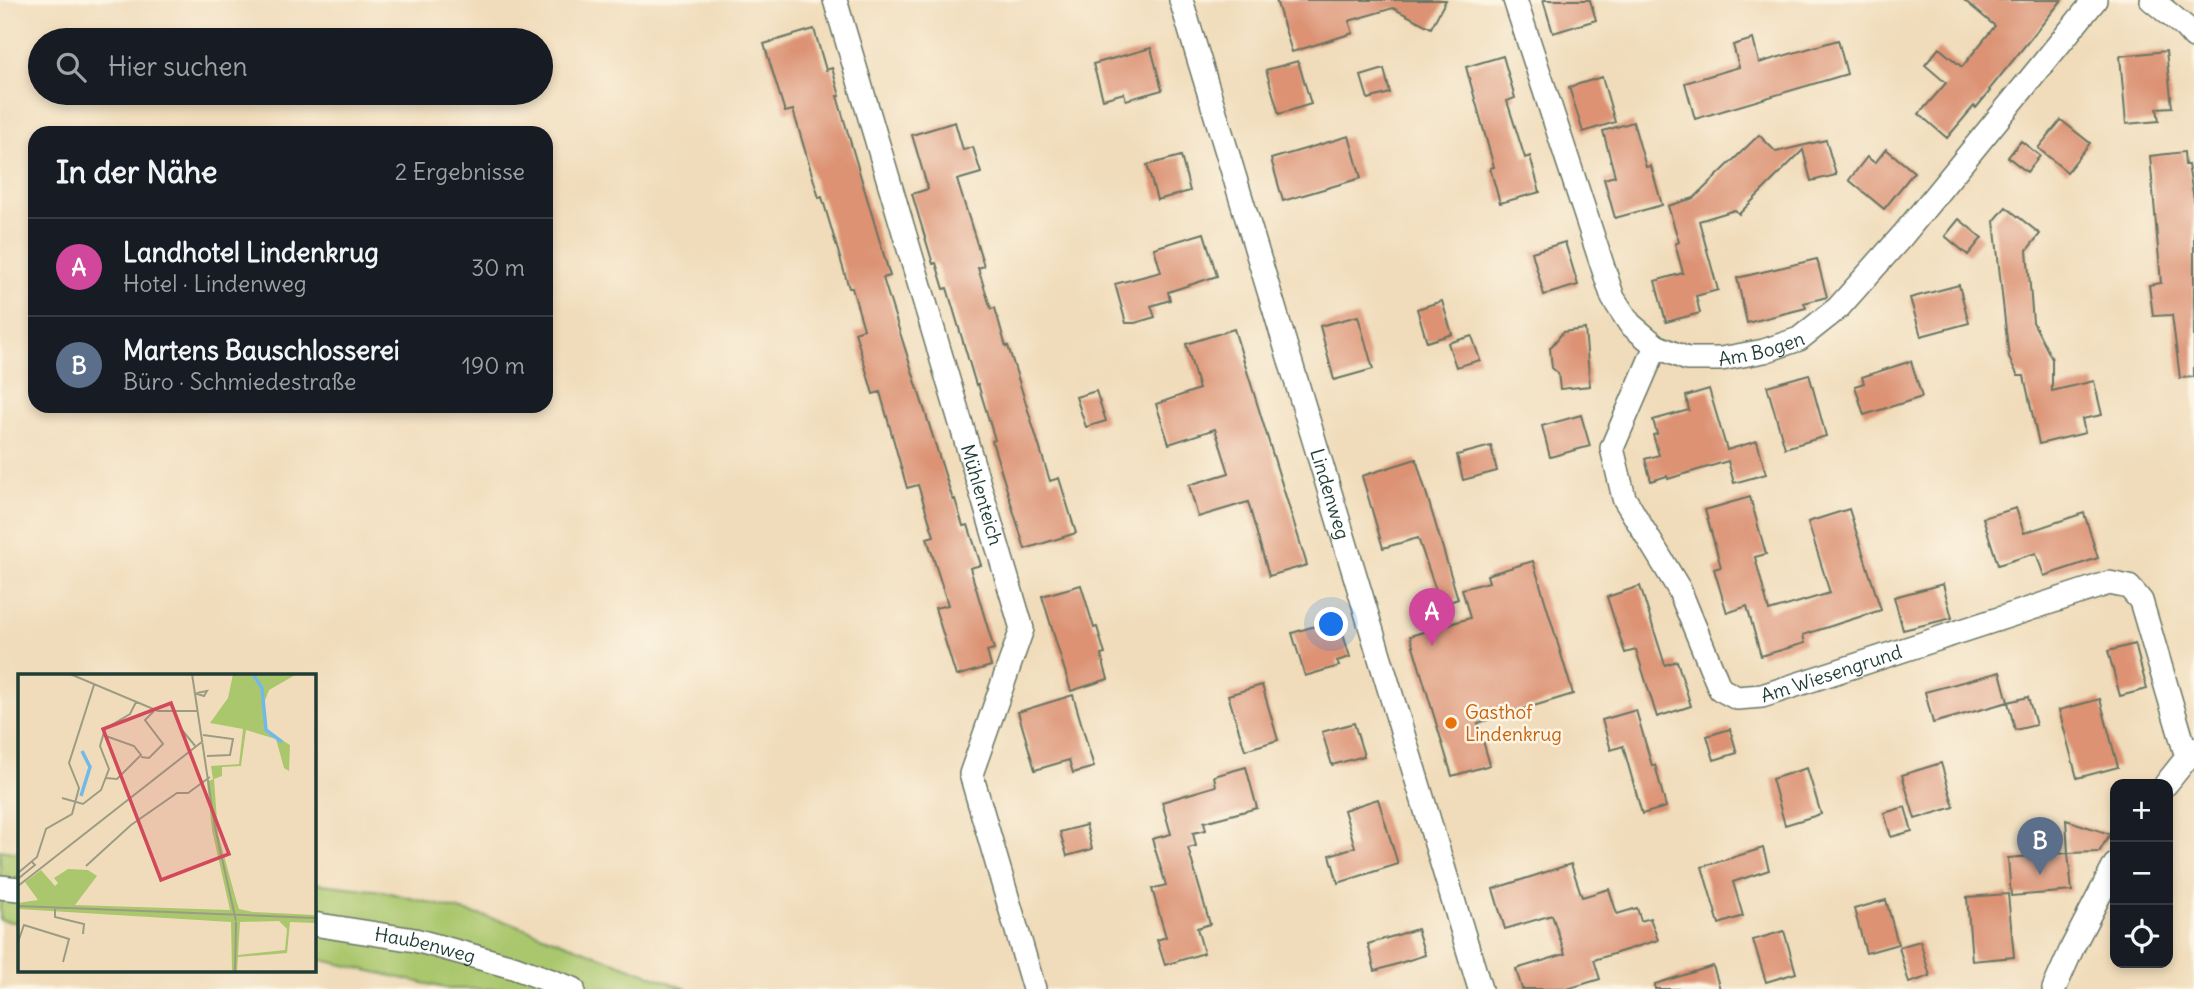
<!DOCTYPE html>
<html lang="de">
<meta charset="utf-8">
<style>
body{margin:0;font-family:Delius,sans-serif;background:#20242c;color:#f1f3f6}
.controls{position:absolute;right:21px;bottom:21px;display:grid;overflow:hidden;border-radius:14px;box-shadow:0 4px 10px #0003}
.controls button{width:63px;height:63px;display:grid;place-items:center;padding:0;border:0;border-bottom:2px solid #363941;background:#171b24;color:#f1f3f6;font:35px sans-serif}
.you{position:absolute;left:1332px;top:625px;width:24px;height:24px;margin:-18px;border:5px solid #fff;border-radius:50%;background:#1a73e8;box-shadow:0 0 0 10px #1a73e833}
.badge{display:grid;place-items:center;width:46px;height:46px;border-radius:50%;background:#1a73e8;color:#fff;font-size:23px;font-weight:700}
.pin{position:absolute;translate:-50% -58px;filter:drop-shadow(0 2px 4px #0008)}
.pin::after{content:'';position:absolute;top:37px;width:24px;height:21px;background:inherit;clip-path:polygon(0 0,100% 0,50% 100%)}
.list{margin:0;padding:0;list-style:none}
h2{display:flex;justify-content:space-between;align-items:center;height:91px;margin:0;padding:0 28px;font-size:30px}
h2 small{font-size:23px;font-weight:400;color:#9ea1a6}
.list li{display:grid;grid-template-columns:46px 1fr auto;gap:21px;align-items:center;box-sizing:border-box;height:98px;padding:0 28px;border-top:2px solid #363941}
.list b{display:block;font-size:26px;white-space:nowrap}
.list p{margin:0;font-size:23px;white-space:nowrap;color:#9ea1a6}
.list em{font-size:23px;font-style:normal;color:#9ea1a6}
.icon{flex:none;width:38px;height:38px;fill:none;stroke:currentColor;stroke-width:2;stroke-linecap:round;stroke-linejoin:round}
.map{position:relative;flex:none;width:2194px;height:989px;overflow:hidden}
.search{position:absolute;background:#171b24;box-shadow:0 4px 10px #0003;left:28px;top:28px;width:525px;height:77px;display:flex;align-items:center;gap:18px;box-sizing:border-box;padding:0 24px;border-radius:38px;color:#9ea1a6;font-size:26px}
.panel{position:absolute;background:#171b24;box-shadow:0 4px 10px #0003;left:28px;top:126px;width:525px;height:287px;border-radius:21px}
.map>svg:first-child{display:block}
.green{fill:#aac76d;stroke:#648250;stroke-width:2}
.building{fill:#dc9273}
.lines{fill:none;stroke-linecap:round;stroke-linejoin:round}
.minor-casing{stroke:#687563;stroke-width:26}
.minor{stroke:#fff;stroke-width:23}
.food-dot{fill:#e8710a;stroke:#fcf5e5;stroke-width:2.5}
.labels{text-anchor:middle;stroke-width:5;stroke-linejoin:round;paint-order:stroke}
.street-label{font-size:19px;fill:#1f3d34;stroke:#fcf5e5}
.food-label{font-size:19px;fill:#c56008;stroke:#fcf5e5;text-anchor:start}
.inset-river{fill:none;stroke:#72b9e9;stroke-width:3.5}
.inset-road{fill:none;stroke:#9c9c84;stroke-width:2}
.view{fill:#d1495b;fill-opacity:0.15;stroke:#d1495b;stroke-width:3.5}
.inset-edge{fill:none;stroke:#1f3d34;stroke-width:3.5}
</style>
<div class="map">
<svg width="2194" height="989" viewBox="0 0 2194 989">
<rect width="100%" height="100%" fill="#fcf5e5"/>
<filter id="ink" filterUnits="userSpaceOnUse"><feTurbulence type="fractalNoise" baseFrequency=".0143" numOctaves="2"/><feDisplacementMap in="SourceGraphic" scale="14" xChannelSelector="R" yChannelSelector="G"/><feConvolveMatrix kernelMatrix="1 2 1 2 8 2 1 2 1" color-interpolation-filters="sRGB"/></filter>
<filter id="wash" filterUnits="userSpaceOnUse"><feTurbulence type="fractalNoise" baseFrequency=".00686" numOctaves="4" result="noise"/><feDisplacementMap in="SourceGraphic" scale="28" xChannelSelector="R" yChannelSelector="G"/><feGaussianBlur stdDeviation="1.57" result="paint"/><feColorMatrix in="noise" values="0 0 0 0 0 0 0 0 0 0 0 0 0 0 0 0 0 1.4 0 .05"/><feComposite in="paint" operator="in"/></filter>
<g filter="url(#wash)">
<rect width="100%" height="100%" fill="#f0dcba"/>
<path class="green" d="M 0,850 L 19,853 L 19,923 L 0,920 Z
M 313,883 L 382,891 L 511,923 L 687,989 L 449,989 L 313,958 Z"/>
<g id="blocks">
<path class="building" d="M 1276,0 L 1446,0 L 1431,28 L 1393,8 L 1349,21 L 1353,33 L 1292,52 Z
M 1543,0 L 1590,0 L 1596,20 L 1553,33 Z
M 1964,0 L 2062,0 L 1989,90 L 1990,91 L 1976,108 L 1974,106 L 1947,138 L 1919,114 L 1946,83 L 1925,65 L 1939,48 L 1962,67 L 1995,26 Z
M 814,29 L 826,70 L 832,68 L 840,96 L 837,96 L 890,276 L 883,278 L 896,320 L 953,500 L 955,499 L 963,526 L 968,525 L 981,565 L 970,568 L 994,649 L 987,651 L 991,666 L 956,676 L 935,608 L 948,605 L 927,538 L 934,536 L 918,485 L 907,488 L 880,392 L 873,394 L 855,332 L 864,329 L 852,288 L 849,288 L 822,197 L 819,198 L 793,110 L 785,112 L 764,44 Z
M 1753,39 L 1759,63 L 1838,40 L 1847,74 L 1695,119 L 1685,83 L 1739,67 L 1733,45 Z
M 1151,48 L 1162,90 L 1126,100 L 1124,93 L 1103,99 L 1093,64 Z
M 2166,51 L 2172,107 L 2157,108 L 2159,121 L 2126,124 L 2120,56 Z
M 1503,56 L 1515,98 L 1507,101 L 1525,158 L 1530,156 L 1540,192 L 1500,203 L 1490,168 L 1494,167 L 1466,67 Z
M 1298,61 L 1311,104 L 1279,114 L 1266,70 Z
M 1384,69 L 1390,93 L 1368,99 L 1361,76 Z
M 1602,77 L 1615,122 L 1583,132 L 1569,87 Z
M 2061,120 L 2090,143 L 2067,172 L 2038,148 Z
M 955,122 L 963,150 L 973,147 L 981,173 L 957,180 L 984,266 L 978,268 L 991,309 L 995,308 L 1006,347 L 1008,346 L 1050,481 L 1059,478 L 1076,533 L 1025,549 L 992,441 L 995,440 L 978,384 L 976,385 L 947,288 L 944,289 L 936,263 L 933,264 L 912,194 L 928,189 L 912,135 Z
M 1633,122 L 1646,167 L 1651,166 L 1662,205 L 1615,218 L 1604,179 L 1615,176 L 1603,131 Z
M 1759,135 L 1776,152 L 1826,140 L 1836,175 L 1811,181 L 1803,150 L 1739,214 L 1735,210 L 1699,221 L 1718,290 L 1696,296 L 1700,313 L 1666,322 L 1655,281 L 1683,273 L 1675,244 L 1679,242 L 1668,206 L 1694,198 Z
M 1349,136 L 1361,178 L 1283,201 L 1271,159 Z
M 2021,141 L 2040,156 L 2027,172 L 2008,157 Z
M 1886,149 L 1914,172 L 1884,209 L 1849,180 L 1867,157 L 1875,163 Z
M 2184,152 L 2185,165 L 2188,165 L 2194,199 L 2194,377 L 2180,378 L 2172,315 L 2153,316 L 2149,285 L 2161,283 L 2150,156 Z
M 1181,156 L 1190,191 L 1157,200 L 1147,165 Z
M 2006,207 L 2040,234 L 2027,250 L 2033,322 L 2052,359 L 2052,391 L 2094,381 L 2102,415 L 2082,419 L 2085,433 L 2039,444 L 2024,376 L 2018,376 L 2009,358 L 1994,221 Z
M 1959,219 L 1982,238 L 1968,255 L 1945,236 Z
M 1204,233 L 1217,276 L 1168,292 L 1170,300 L 1151,306 L 1155,317 L 1135,323 L 1126,323 L 1115,284 L 1161,272 L 1154,248 Z
M 1565,242 L 1578,285 L 1544,295 L 1532,252 Z
M 1817,259 L 1827,297 L 1804,303 L 1806,308 L 1747,323 L 1737,278 Z
M 1959,285 L 1969,323 L 1921,336 L 1910,298 Z
M 1442,301 L 1452,334 L 1427,342 L 1417,309 Z
M 1358,316 L 1373,369 L 1334,380 L 1320,326 Z
M 1234,329 L 1307,565 L 1269,576 L 1248,502 L 1198,517 L 1189,485 L 1229,473 L 1215,429 L 1169,444 L 1156,404 L 1199,389 L 1186,344 Z
M 1585,329 L 1590,386 L 1560,389 L 1558,373 L 1552,368 L 1550,348 L 1563,332 Z
M 1472,336 L 1480,360 L 1456,367 L 1448,343 Z
M 1911,361 L 1922,397 L 1864,415 L 1855,386 L 1864,383 L 1862,377 Z
M 1809,374 L 1826,436 L 1785,448 L 1767,386 Z
M 1709,389 L 1727,450 L 1757,441 L 1766,474 L 1734,483 L 1728,461 L 1668,479 L 1667,476 L 1651,481 L 1645,459 L 1659,455 L 1653,435 L 1657,434 L 1653,420 L 1689,410 L 1686,396 Z
M 1096,391 L 1106,421 L 1086,427 L 1076,397 Z
M 1581,415 L 1590,446 L 1550,457 L 1542,426 Z
M 1491,446 L 1497,471 L 1463,480 L 1457,455 Z
M 1416,459 L 1458,599 L 1441,605 L 1418,538 L 1383,548 L 1362,476 Z
M 1750,497 L 1766,554 L 1755,557 L 1769,611 L 1830,593 L 1808,522 L 1849,509 L 1881,610 L 1803,635 L 1805,643 L 1761,656 L 1747,606 L 1727,613 L 1714,569 L 1721,567 L 1705,510 Z
M 2016,508 L 2024,533 L 2084,513 L 2098,558 L 2044,576 L 2036,553 L 1998,565 L 1983,518 Z
M 1533,561 L 1573,694 L 1478,723 L 1490,765 L 1452,776 L 1410,636 L 1470,618 L 1462,589 L 1489,582 L 1487,575 Z
M 1943,584 L 1952,618 L 1903,630 L 1894,597 Z
M 1081,585 L 1094,628 L 1097,627 L 1105,654 L 1101,655 L 1108,679 L 1071,691 L 1042,596 Z
M 1640,586 L 1665,665 L 1677,661 L 1691,706 L 1657,717 L 1636,650 L 1625,653 L 1607,597 Z
M 1325,623 L 1329,635 L 1342,631 L 1350,657 L 1337,661 L 1339,666 L 1305,676 L 1292,633 Z
M 2135,644 L 2147,689 L 2120,696 L 2108,651 Z
M 2000,672 L 2008,702 L 1933,723 L 1925,692 Z
M 1262,685 L 1278,740 L 1245,750 L 1228,695 Z
M 1073,695 L 1094,767 L 1073,773 L 1069,760 L 1035,770 L 1018,712 Z
M 2028,697 L 2036,725 L 2015,730 L 2008,702 Z
M 2100,699 L 2118,767 L 2077,778 L 2059,710 Z
M 1636,710 L 1652,766 L 1655,765 L 1666,807 L 1642,814 L 1623,746 L 1611,750 L 1602,720 Z
M 1354,723 L 1364,756 L 1332,765 L 1322,732 Z
M 1730,729 L 1737,753 L 1714,760 L 1707,736 Z
M 1941,763 L 1954,807 L 1915,819 L 1902,775 Z
M 1246,767 L 1257,808 L 1204,822 L 1206,830 L 1193,833 L 1196,846 L 1188,848 L 1210,924 L 1197,928 L 1204,953 L 1165,965 L 1157,940 L 1166,937 L 1152,889 L 1166,885 L 1152,839 L 1171,834 L 1162,802 L 1216,786 L 1214,776 Z
M 1807,768 L 1821,814 L 1785,825 L 1772,779 Z
M 1378,799 L 1398,864 L 1338,883 L 1330,855 L 1355,847 L 1344,810 Z
M 1905,807 L 1912,831 L 1891,837 L 1884,813 Z
M 2066,820 L 2110,834 L 2099,852 L 2068,853 Z
M 1086,825 L 1092,849 L 1067,856 L 1060,832 Z
M 1763,848 L 1769,870 L 1733,882 L 1743,916 L 1719,924 L 1702,867 Z
M 2068,853 L 2072,891 L 2011,896 L 2008,858 Z
M 1571,864 L 1582,897 L 1609,889 L 1617,914 L 1637,908 L 1641,921 L 1650,918 L 1658,940 L 1594,960 L 1600,979 L 1567,989 L 1522,989 L 1516,969 L 1565,954 L 1552,915 L 1505,929 L 1493,889 Z
M 2008,894 L 2014,957 L 1972,961 L 1967,897 Z
M 1886,900 L 1898,944 L 1866,953 L 1854,909 Z
M 1417,929 L 1425,955 L 1375,971 L 1368,944 Z
M 1784,931 L 1796,973 L 1766,982 L 1753,940 Z
M 1920,941 L 1930,976 L 1909,983 L 1899,947 Z
M 1713,966 L 1720,989 L 1655,989 L 1655,984 Z"/>
</g>
</g>
<g filter="url(#ink)">
<use href="#blocks" fill-opacity="0" stroke="#687563" stroke-width="2"/>
<g class="lines">
<defs>
<g id="minor">
<path id="s1" d="M 835,0 L 1022,629 L 971,774 L 1034,989"/>
<path id="s2" d="M 1181,0 L 1480,989"/>
<path id="s3" d="M 1515,0 L 1613,298 L 1630,324 L 1656,346 L 1687,359 L 1721,359 L 1764,351 L 1799,339 L 1838,308 L 1903,235 L 2095,0"/>
<path d="M 2152,0 L 2185,27 L 2194,37"/>
<path id="s4" d="M 1656,346 L 1612,448 L 1624,498 L 1679,589 L 1720,689 L 1737,698 L 1762,696 L 2109,583 L 2129,587 L 2141,601 L 2187,757"/>
<path d="M 2166,784 L 2194,749"/>
<path d="M 0,887 L 19,889"/>
<path id="s5" d="M 313,924 L 415,940 L 513,967 L 573,989"/>
<path d="M 2054,989 L 2073,946 L 2115,865"/>
</g>
</defs>
<use href="#minor" class="minor-casing"/>
<use href="#minor" class="minor"/>
</g>
</g>
<circle class="food-dot" cx="1451" cy="723" r="7"/>
<g class="labels">
<g class="street-label">
<text dy="7" stroke="none"><textPath href="#s3" startOffset="488">Am Bogen</textPath></text>
<text dy="7" stroke="none"><textPath href="#s2" startOffset="516">Lindenweg</textPath></text>
<text dy="7" stroke="none"><textPath href="#s1" startOffset="516">Mühlenteich</textPath></text>
<text dy="7" stroke="none"><textPath href="#s4" startOffset="494">Am Wiesengrund</textPath></text>
<text dy="7" stroke="none"><textPath href="#s5" startOffset="114">Haubenweg</textPath></text>
</g>
<g class="food-label">
<text x="1465" y="719">Gasthof<tspan x="1465" dy="22">Lindenkrug</tspan></text>
</g>
</g>
<g transform="translate(18 674)">
<rect width="298" height="298" fill="#f0dcba"/>
<path d="M 215,0 L 279,0 L 251,16 L 246,29 L 248,56 L 272,71 L 271,97 L 266,94 L 258,65 L 228,56 L 223,92 L 204,93 L 204,102 L 196,105 L 200,160 L 219,229 L 221,235 L 235,238 L 297,241 L 297,249 L 272,248 L 269,279 L 220,283 L 219,297 L 214,297 L 213,248 L 0,235 L 0,229 L 20,226 L 7,208 L 23,196 L 37,212 L 40,209 L 36,204 L 50,195 L 70,196 L 79,202 L 57,231 L 212,236 L 194,156 L 189,108 L 195,105 L 193,92 L 221,90 L 225,55 L 192,49 L 210,24 ZM 261,247 L 269,255 L 267,276 L 220,281 L 222,248 Z" fill="#aac76d" fill-rule="evenodd"/>
<path class="inset-river" d="M 235,0 L 244,14 L 248,56 L 264,68M 63,122 L 72,93 L 64,77"/>
<path class="inset-road" d="M 52,0 L 140,37 L 179,37M 174,0 L 197,153 L 218,247M 176,19 L 186,22 L 189,17 L 179,19M 164,56 L 178,73M 85,61 L 116,72 L 123,81 L 99,105 L 88,104M 185,61 L 215,65 L 212,81 L 189,82M 123,83 L 131,84 L 145,70 L 127,46 L 136,37M 44,124 L 65,130 L 83,116 L 91,95 L 82,72 L 87,55 L 112,40 L 118,28M 68,192 L 113,151 L 159,119 L 170,119 L 192,103M 0,199 L 19,183 L 28,155 L 54,140 L 61,114 L 51,89 L 76,11M 1,204 L 17,191 L 14,188M 0,212 L 185,67M 0,232 L 298,244M 37,233 L 37,243 L 66,250 L 65,260M 0,268 L 6,251 L 51,265 L 45,288M 217,297 L 218,248"/>
<path class="view" d="M 153,29 L 211,180 L 143,206 L 85,55 Z"/>
<rect width="298" height="298" class="inset-edge"/>
</g>
</svg>
<div class="controls">
<button>+</button>
<button>−</button>
<button><svg class="icon" aria-label="locate" viewBox="0 0 24 24"><circle cx="12" cy="12" r="6"/><path d="M12 2v4M12 18v4M2 12h4M18 12h4"/></svg></button>
</div>
<div class="you"></div>
<div class="pin badge" style="left:1432px;top:646px;background:#d1479c">A</div>
<div class="pin badge" style="left:2040px;top:875px;background:#5c6f8a">B</div>
<div class="search"><svg class="icon" aria-label="search" viewBox="0 0 24 24"><circle cx="10" cy="10" r="6"/><path d="M15 15l6 6"/></svg>Hier suchen</div>
<section class="panel">
<h2>In der Nähe<small>2 Ergebnisse</small></h2>
<ul class="list">
<li><span class="badge" style="background:#d1479c">A</span><div><b>Landhotel Lindenkrug</b><p>Hotel · Lindenweg</p></div><em>30 m</em></li>
<li><span class="badge" style="background:#5c6f8a">B</span><div><b>Martens Bauschlosserei</b><p>Büro · Schmiedestraße</p></div><em>190 m</em></li>
</ul>
</section>
</div>
